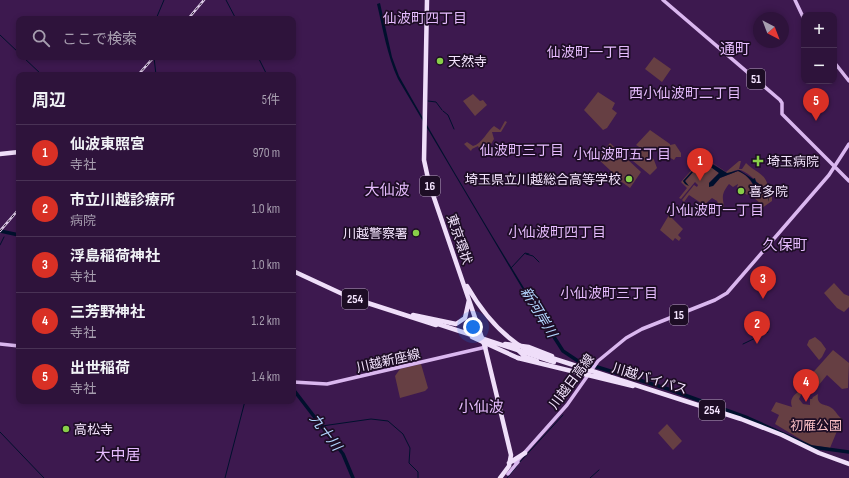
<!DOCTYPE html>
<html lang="ja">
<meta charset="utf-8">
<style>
body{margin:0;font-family:"Sofia Sans Condensed","Noto Sans JP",sans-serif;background:#3a2046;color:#f1f3f6}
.controls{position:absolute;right:12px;top:12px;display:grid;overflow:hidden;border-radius:8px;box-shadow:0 2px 6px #0003}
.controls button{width:36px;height:36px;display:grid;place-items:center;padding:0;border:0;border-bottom:1px solid #493255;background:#2e133b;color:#f1f3f6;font:20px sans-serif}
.compass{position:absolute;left:753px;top:12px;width:36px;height:36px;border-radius:50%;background:#2e133b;box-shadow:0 2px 6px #0003;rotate:138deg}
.you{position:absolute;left:473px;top:327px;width:14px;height:14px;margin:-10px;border:3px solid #fff;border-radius:50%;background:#1a73e8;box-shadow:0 0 0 6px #1a73e833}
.badge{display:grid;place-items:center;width:26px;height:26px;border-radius:50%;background:#d93025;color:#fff;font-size:13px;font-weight:700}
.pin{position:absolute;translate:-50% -33px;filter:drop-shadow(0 1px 2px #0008)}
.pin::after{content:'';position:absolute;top:21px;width:14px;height:12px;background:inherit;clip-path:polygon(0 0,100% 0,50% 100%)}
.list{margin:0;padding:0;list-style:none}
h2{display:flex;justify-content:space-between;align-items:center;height:52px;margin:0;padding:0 16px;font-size:17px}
h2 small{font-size:13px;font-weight:400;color:#a79eaf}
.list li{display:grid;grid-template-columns:26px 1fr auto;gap:12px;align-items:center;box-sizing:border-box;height:56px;padding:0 16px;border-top:1px solid #493255}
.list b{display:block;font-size:15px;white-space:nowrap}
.list p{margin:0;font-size:13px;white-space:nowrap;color:#a79eaf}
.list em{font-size:13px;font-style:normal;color:#a79eaf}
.icon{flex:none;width:22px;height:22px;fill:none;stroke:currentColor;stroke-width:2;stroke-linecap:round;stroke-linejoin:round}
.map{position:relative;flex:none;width:849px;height:478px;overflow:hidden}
.search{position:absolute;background:#2e133b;box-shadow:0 2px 6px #0003;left:16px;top:16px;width:280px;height:44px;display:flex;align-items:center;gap:10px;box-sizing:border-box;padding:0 14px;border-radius:8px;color:#a79eaf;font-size:15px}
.panel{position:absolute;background:#2e133b;box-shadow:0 2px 6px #0003;left:16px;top:72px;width:280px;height:332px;border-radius:8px}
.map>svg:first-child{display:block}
.green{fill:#663f43;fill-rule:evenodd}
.water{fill:#00102d}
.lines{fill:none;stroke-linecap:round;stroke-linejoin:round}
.stream{stroke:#00102d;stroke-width:1}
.river{stroke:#00102d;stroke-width:3.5}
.major{stroke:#dab7ef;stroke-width:3.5}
.highway{stroke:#efdef9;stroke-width:4.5}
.rail-casing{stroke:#ddcbe8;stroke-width:2.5}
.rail{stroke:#1d0d25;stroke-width:1;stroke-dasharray:3;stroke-linecap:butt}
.highway-bridge{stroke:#efdef9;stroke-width:4.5}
.poi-dot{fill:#88cf49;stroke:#1d0d25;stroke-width:1.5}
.labels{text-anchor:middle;stroke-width:3.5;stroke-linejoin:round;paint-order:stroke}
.shield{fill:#1d0d25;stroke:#b4a4bd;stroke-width:1}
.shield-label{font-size:12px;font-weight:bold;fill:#f4e4fe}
.poi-label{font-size:13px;fill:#f4e4fe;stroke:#1d0d25;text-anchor:start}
.street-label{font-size:13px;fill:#f4e4fe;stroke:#1d0d25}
.park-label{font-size:13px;fill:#f9bec3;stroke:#1d0d25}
.neighbourhood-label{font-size:14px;fill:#e6bcfe;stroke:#1d0d25}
.water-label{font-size:14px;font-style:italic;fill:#b2d5fe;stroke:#1d0d25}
.quarter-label{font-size:15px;fill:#e6bcfe;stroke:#1d0d25}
</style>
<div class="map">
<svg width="849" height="478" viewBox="0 0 849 478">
<rect width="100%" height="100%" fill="#3d194f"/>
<path class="green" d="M 654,57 L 671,69 L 662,82 L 645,69 Z
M 598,92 L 615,103 L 612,109 L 617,113 L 607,128 L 603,130 L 584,110 Z
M 473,94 L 480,101 L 483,100 L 487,105 L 475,116 L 463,101 Z
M 505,121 L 507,122 L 501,132 L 492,132 L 494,139 L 491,144 L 479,148 L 478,146 L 472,149 L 471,151 L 464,144 L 467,142 L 473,146 C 482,144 487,131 494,126 L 500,130 Z
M 650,130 L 670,144 L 670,145 L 675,144 L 681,153 L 681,157 L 676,157 L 674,160 L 667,156 L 665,152 L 660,153 L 656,150 L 652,151 L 650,155 L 654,160 L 657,168 L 650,175 L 633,161 L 636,156 L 641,154 L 641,148 L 636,145 Z
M 610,143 L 641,172 L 630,188 L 611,174 L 612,172 L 597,158 Z
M 702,158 L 707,159 L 726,172 L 739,161 L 741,161 L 739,169 L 742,169 L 746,163 C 760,176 766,172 770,194 L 772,195 L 772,201 L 762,208 L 760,206 L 761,204 L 752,196 L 755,193 L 751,190 L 747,195 L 737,187 L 738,184 L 733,187 L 729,184 C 722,193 722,196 724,206 L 721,210 L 717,201 L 712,198 L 704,205 L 689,195 L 684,202 L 682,200 L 694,185 L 697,187 L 698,185 L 695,182 L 681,199 L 679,198 L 687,188 L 681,182 ZM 702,160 L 711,162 L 728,174 C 731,173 734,170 737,170 C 746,168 766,190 769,198 L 756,184 L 754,188 C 752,180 745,174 738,171 L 720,178 L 713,186 L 709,183 L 719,173 L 704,162 L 701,163 L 685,181 L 688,186 L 683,181 Z
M 669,215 L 683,229 L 678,235 L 681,238 L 679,241 L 675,238 L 673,241 L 660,230 Z
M 834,283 L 844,294 L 849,296 L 849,307 L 844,312 L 837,308 L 824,293 Z
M 815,337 L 821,342 L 826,349 L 822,357 L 819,360 L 807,345 L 809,340 Z
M 833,350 L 849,363 L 848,388 L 842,389 L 827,375 L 818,386 L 808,378 Z
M 421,364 L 428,388 L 425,391 L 400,398 L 395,376 L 400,369 Z
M 805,387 L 810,392 L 802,393 L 799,399 L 803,404 L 810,405 L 810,399 L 812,399 L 813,397 L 818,394 C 816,407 826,403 833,409 C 837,413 838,416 842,419 L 830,448 L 810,445 L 775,424 L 779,415 L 771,411 L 776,402 L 792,407 C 788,397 798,392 805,387 Z
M 667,424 L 682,441 L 673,450 L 658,433 Z"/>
<path class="water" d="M 380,3 L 392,57 L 399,76 C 447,161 500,250 550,330 L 545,327 L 398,79 C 387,55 383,29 377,4 Z
M 701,161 L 709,162 L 727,173 L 739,170 L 753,179 L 755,178 L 756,182 C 763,185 769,194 769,202 C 768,196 762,187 756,184 L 754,188 C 753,180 745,174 738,171 L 720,178 L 713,186 L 709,187 L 709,183 L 719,173 L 704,162 L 701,163 L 685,181 L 689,186 L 685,184 L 683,181 Z"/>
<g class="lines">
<path class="stream" d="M 226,0 L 236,19
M 156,19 L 164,0
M 0,35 L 19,53
M 23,57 L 42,75
M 154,57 L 156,75
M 258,57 L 267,75
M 428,101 L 436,102 L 442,110
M 443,111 L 448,115 L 454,129
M 0,245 L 4,237
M 526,254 L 533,256 L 539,262
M 511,268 L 525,253 L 529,254
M 743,344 L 768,332
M 322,426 L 371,419 L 388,421 L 403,434 L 410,448 L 409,463 L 418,472 L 418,478
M 0,432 L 44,478
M 519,463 L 563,415
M 225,478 L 245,401
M 507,478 L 517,466
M 590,478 L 599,470"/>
<path class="river" d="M 0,231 L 19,235
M 547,326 L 563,351 L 578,361 L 668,389 L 748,418 L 812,447 L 849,452
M 293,389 L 343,454 L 353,478"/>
<path class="major" d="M 663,0 L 780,100 L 782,103 L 782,114 L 849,181
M 795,0 L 804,19
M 834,62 L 849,81
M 0,344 L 19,346
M 293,382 L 327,384 L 486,347
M 511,460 L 515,462 L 518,460 L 567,405 L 598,361 L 626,338 L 642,329 L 715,300 L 727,293 L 829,175 L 849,144
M 508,474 L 518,462"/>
<path class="highway" d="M 427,0 L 424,160 L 429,183 L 485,347 L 499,405 L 511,455 L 509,466 L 500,478
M 0,154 L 19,152
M 293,271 L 349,297 L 436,325
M 467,286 C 482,312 500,335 527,350 L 741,419 L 782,435 L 819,453 L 849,464
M 413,315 L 456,324 L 465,318 L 469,300
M 518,350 L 525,357 L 537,361
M 518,358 L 633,386
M 509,463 L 525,453"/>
<defs>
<path id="rail" d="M 188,19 L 204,0
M 138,75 L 154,57
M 0,231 L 19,209"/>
</defs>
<use href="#rail" class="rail-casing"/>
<use href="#rail" class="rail"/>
<path class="highway-bridge" d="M 432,322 L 554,362
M 472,337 L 518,358
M 505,344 L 529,347 L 552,356"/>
</g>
<g class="poi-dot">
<circle cx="440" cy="61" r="4"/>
<path d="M756 155h4v4h4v4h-4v4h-4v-4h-4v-4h4z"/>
<circle cx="629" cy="179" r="4"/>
<circle cx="741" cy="191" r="4"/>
<circle cx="416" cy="233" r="4"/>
<circle cx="66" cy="429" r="4"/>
</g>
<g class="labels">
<g class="shield">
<rect x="747" y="69" width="18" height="20" rx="3"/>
<rect x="420" y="176" width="20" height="20" rx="3"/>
<rect x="342" y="289" width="26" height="20" rx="3"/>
<rect x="670" y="305" width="18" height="20" rx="3"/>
<rect x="699" y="400" width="26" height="20" rx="3"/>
</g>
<g class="shield-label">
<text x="756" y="83">51</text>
<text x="430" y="190">16</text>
<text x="355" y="303">254</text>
<text x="679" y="319">15</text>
<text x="712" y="414">254</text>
</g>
<g class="poi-label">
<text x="448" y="66">天然寺</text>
<text x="767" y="166">埼玉病院</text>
<text x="621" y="184" text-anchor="end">埼玉県立川越総合高等学校</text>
<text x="749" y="196">喜多院</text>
<text x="408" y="238" text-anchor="end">川越警察署</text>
<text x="74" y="434">高松寺</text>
</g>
<g class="street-label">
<text transform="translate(460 239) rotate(71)" y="5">東京環状</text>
<text transform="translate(388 360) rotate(-13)" y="5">川越新座線</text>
<text transform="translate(650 378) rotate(17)" y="5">川越バイパス</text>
<text transform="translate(571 381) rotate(-53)" y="5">川越日高線</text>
</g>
<g class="park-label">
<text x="816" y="430">初雁公園</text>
</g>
<g class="neighbourhood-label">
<text x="425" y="23">仙波町四丁目</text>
<text x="589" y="57">仙波町一丁目</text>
<text x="685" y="98">西小仙波町二丁目</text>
<text x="522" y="155">仙波町三丁目</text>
<text x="622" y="159">小仙波町五丁目</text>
<text x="715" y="215">小仙波町一丁目</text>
<text x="557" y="237">小仙波町四丁目</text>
<text x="609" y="298">小仙波町三丁目</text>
</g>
<g class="water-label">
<text transform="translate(539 312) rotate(59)" y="5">新河岸川</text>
<text transform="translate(326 432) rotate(53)" y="5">九十川</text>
</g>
<g class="quarter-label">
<text x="735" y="54">通町</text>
<text x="387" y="195">大仙波</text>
<text x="785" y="250">久保町</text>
<text x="481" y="412">小仙波</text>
<text x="118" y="460">大中居</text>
</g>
</g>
</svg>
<div class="controls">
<button>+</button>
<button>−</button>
</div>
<svg class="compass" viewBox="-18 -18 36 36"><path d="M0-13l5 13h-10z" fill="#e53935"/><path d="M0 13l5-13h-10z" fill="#a79eaf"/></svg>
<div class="you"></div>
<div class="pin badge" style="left:700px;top:181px">1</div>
<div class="pin badge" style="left:757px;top:344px">2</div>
<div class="pin badge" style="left:763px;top:299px">3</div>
<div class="pin badge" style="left:806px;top:402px">4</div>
<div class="pin badge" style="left:816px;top:121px">5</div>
<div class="search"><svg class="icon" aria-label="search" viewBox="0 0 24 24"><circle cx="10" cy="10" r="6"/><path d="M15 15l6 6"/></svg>ここで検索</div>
<section class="panel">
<h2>周辺<small>5件</small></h2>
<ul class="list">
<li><span class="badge">1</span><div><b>仙波東照宮</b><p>寺社</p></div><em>970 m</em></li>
<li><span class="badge">2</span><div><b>市立川越診療所</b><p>病院</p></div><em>1.0 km</em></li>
<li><span class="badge">3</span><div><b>浮島稲荷神社</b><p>寺社</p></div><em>1.0 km</em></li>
<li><span class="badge">4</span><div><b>三芳野神社</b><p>寺社</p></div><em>1.2 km</em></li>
<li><span class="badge">5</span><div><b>出世稲荷</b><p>寺社</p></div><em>1.4 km</em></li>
</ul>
</section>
</div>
